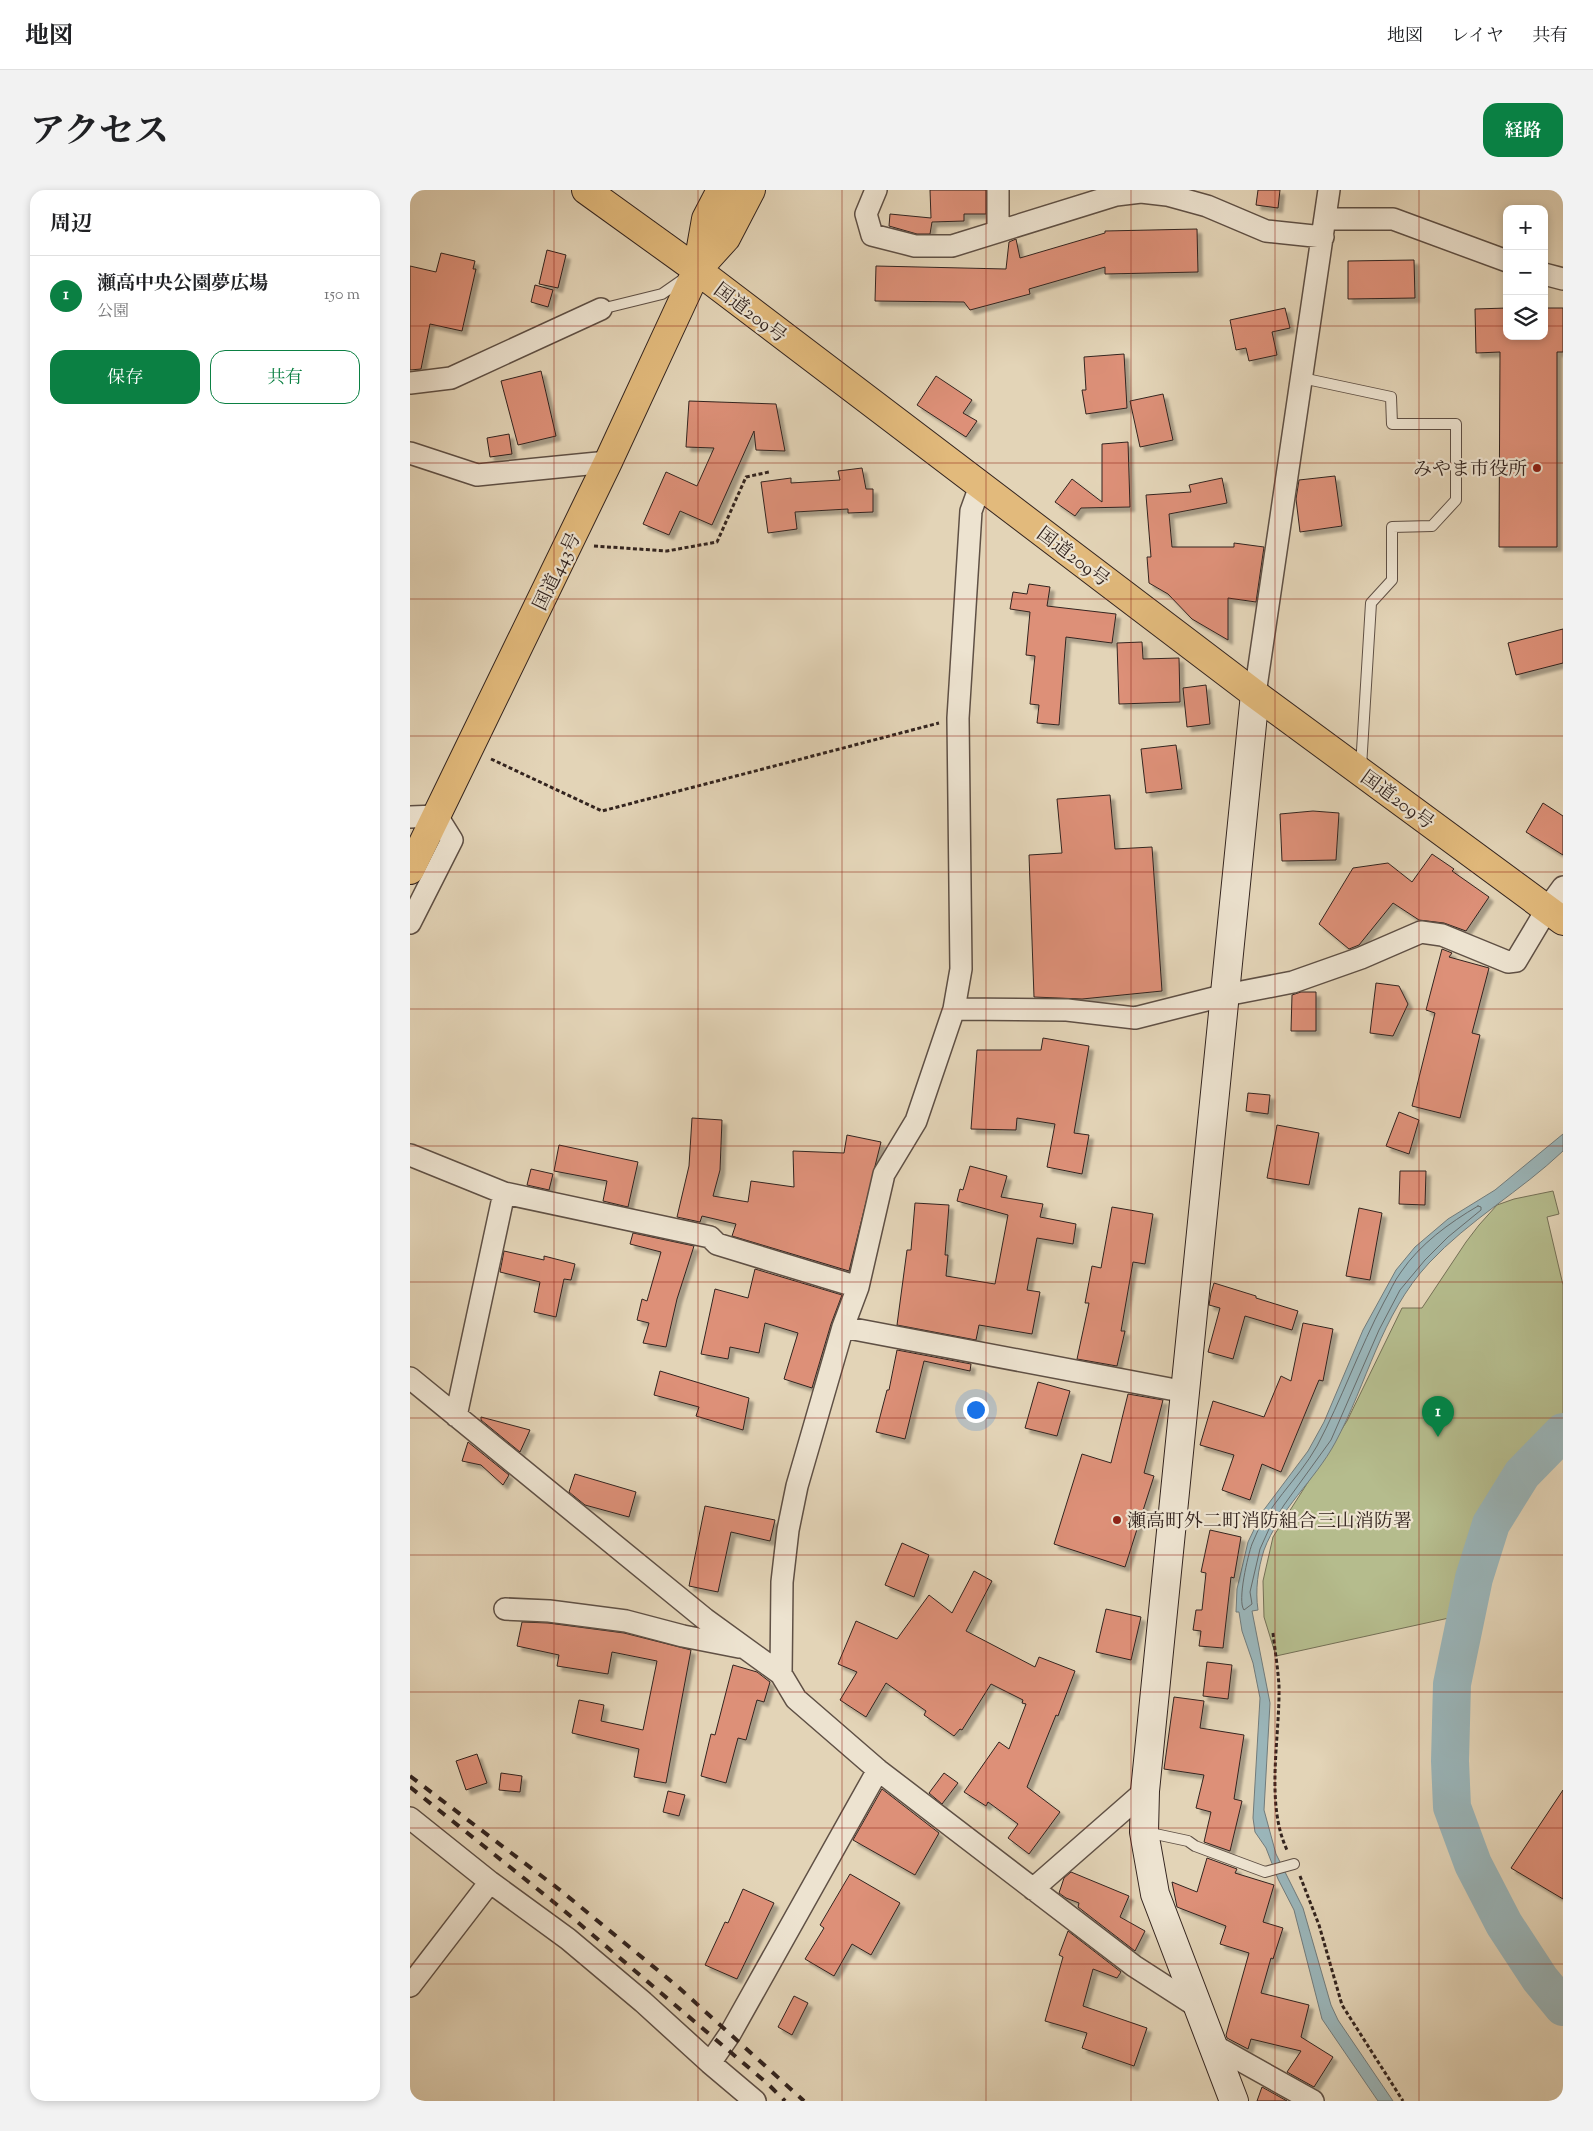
<!DOCTYPE html>
<html lang="ja">
<meta charset="utf-8">
<style>
body{margin:0;font-family:"Sorts Mill Goudy","Noto Serif JP",serif;background:#f2f2f2;color:#202124}
.controls{position:absolute;right:15px;top:15px;display:grid;overflow:hidden;border-radius:10px;box-shadow:0 2px 8px #0003}
.controls button{width:45px;height:45px;display:grid;place-items:center;padding:0;border:0;border-bottom:1px solid #e0e0e0;background:#fff;color:#202124;font:25px sans-serif}
.you{position:absolute;left:565px;top:1219px;width:18px;height:18px;margin:-12px;border:4px solid #fff;border-radius:50%;background:#1a73e8;box-shadow:0 0 0 8px #1a73e833}
.badge{display:grid;place-items:center;width:32px;height:32px;border-radius:50%;background:#0b8043;color:#fff;font-size:16px;font-weight:700}
.pin{position:absolute;translate:-50% -41px;filter:drop-shadow(0 1px 2px #0008)}
.pin::after{content:'';position:absolute;top:26px;width:18px;height:15px;background:inherit;clip-path:polygon(0 0,100% 0,50% 100%)}
.list{margin:0;padding:0;list-style:none}
h2{display:flex;justify-content:space-between;align-items:center;height:65px;margin:0;padding:0 20px;font-size:21px}
h2 small{font-size:16px;font-weight:400;color:#757577}
.list li{display:grid;grid-template-columns:32px 1fr auto;gap:15px;align-items:center;box-sizing:border-box;height:80px;padding:0 20px;border-top:1px solid #e0e0e0}
.list b{display:block;font-size:19px;white-space:nowrap}
.list p{margin:0;font-size:16px;white-space:nowrap;color:#757577}
.list em{font-size:16px;font-style:normal;color:#757577}
.actions{display:flex;gap:10px;padding:15px 20px}
.actions a{flex:1;padding:11px 0;border:1px solid #0b8043;border-radius:15px;text-align:center;font-size:18px;color:#0b8043}
.actions .main{background:#0b8043;color:#fff}
.icon{flex:none;width:28px;height:28px;fill:none;stroke:currentColor;stroke-width:2;stroke-linecap:round;stroke-linejoin:round}
.map{position:relative;flex:none;width:1153px;height:1911px;overflow:hidden;border-radius:15px}
header{display:flex;align-items:center;gap:30px;box-sizing:border-box;height:70px;padding:0 25px;background:#fff;border-bottom:1px solid #e0e0e0}
header strong{font-size:24px}
nav{display:flex;gap:28px;margin-inline-start:auto;font-size:18px}
.intro{display:flex;align-items:center;justify-content:space-between;box-sizing:border-box;height:120px;padding:0 30px}
h1{margin:0;font-size:35px}
.button{padding:12px 22px;border-radius:15px;background:#0b8043;color:#fff;font-size:18px;font-weight:700}
main{display:flex;gap:30px;padding:0 30px}
aside{flex:1;background:#fff;border-radius:15px;box-shadow:0 2px 8px #0003}
.map>svg:first-child{display:block}
.green{fill:#b5bc8d;stroke:#747056}
.water{fill:#9ab5b9;stroke:#717b7b}
.lines{fill:none;stroke-linecap:round;stroke-linejoin:round}
.shore{stroke:#666c6c;stroke-width:1}
.river{stroke:#9ab5b9;stroke-width:38}
.building{fill:#dd9078;stroke:#33241f;filter:url(#shadow)}
.lane-casing{stroke:#5f5045;stroke-width:12}
.street-casing{stroke:#5f5045;stroke-width:24}
.secondary-casing{stroke:#33241f;stroke-width:30}
.highway-casing{stroke:#33241f;stroke-width:30}
.path{stroke:#33241f;stroke-width:3;stroke-dasharray:4 2.5;stroke-linecap:butt}
.lane{stroke:#ede3d0;stroke-width:10}
.street{stroke:#ede3d0;stroke-width:21}
.secondary{stroke:#ede3d0;stroke-width:28}
.highway{stroke:#e2ba7c;stroke-width:28}
.rail{stroke:#33241f;stroke-width:4;stroke-dasharray:9 9;stroke-linecap:butt}
.grid{fill:none;stroke:#8f2418;stroke-width:1;stroke-opacity:0.55}
.poi-dot{fill:#8f2418;stroke:#ede3d0;stroke-width:2}
.labels{text-anchor:middle;stroke-width:4.5;stroke-linejoin:round;paint-order:stroke}
.street-label{font-size:19px;fill:#33241f;stroke:#ede3d0}
.poi-label{font-size:19px;fill:#33241f;stroke:#ede3d0;text-anchor:end}
</style>
<header>
<strong>地図</strong>
<nav><a>地図</a><a>レイヤ</a><a>共有</a></nav>
</header>
<div class="intro"><h1>アクセス</h1><a class="button">経路</a></div>
<main>
<aside>
<h2>周辺<small></small></h2>
<ul class="list">
<li><span class="badge">1</span><div><b>瀬高中央公園夢広場</b><p>公園</p></div><em>150 m</em></li>
</ul>
<div class="actions"><a class="main">保存</a><a>共有</a></div>
</aside>
<div class="map">
<svg width="1153" height="1911" viewBox="0 0 1153 1911">
<defs>
<filter id="shadow"><feDropShadow dx="4.5" dy="4.5" stdDeviation="1" flood-color="#0004"/></filter>
</defs>
<rect width="100%" height="100%" fill="#e3d4b7"/>
<filter id="stains"><feTurbulence type="fractalNoise" baseFrequency=".004" numOctaves="4"/><feColorMatrix values="0 0 0 0 .2 0 0 0 0 .09 0 0 0 0 .02 0 0 0 .5 -.17"/></filter>
<radialGradient id="worn" r=".72"><stop offset=".6" stop-color="#630" stop-opacity="0"/><stop offset="1" stop-color="#630" stop-opacity=".3"/></radialGradient>
<path class="green" d="M 1143,1001 L 1149,1024 L 1137,1027 L 1153,1095 L 1153,1223 L 1114,1263 L 1070,1336 L 1048,1426 L 866,1466 L 854,1427 L 853,1391 L 863,1347 L 937,1231 L 992,1118 L 1012,1118 L 1056,1052 L 1069,1035 L 1087,1015 L 1104,1009 Z"/>
<path class="water" d="M 1153,944 L 1153,961 C 1111,1001 1059,1030 1019,1073 C 970,1126 958,1192 925,1253 C 905,1290 869,1320 854,1360 C 848,1379 845,1400 848,1420 L 842,1421 L 860,1513 L 854,1620 L 866,1664 L 893,1718 L 921,1815 L 928,1830 L 983,1911 L 968,1911 L 912,1829 L 884,1720 L 868,1689 L 856,1658 L 845,1642 L 843,1628 L 850,1508 L 843,1473 L 832,1441 L 829,1422 L 826,1422 L 827,1399 L 838,1352 L 853,1321 L 898,1261 L 914,1232 L 953,1140 L 986,1080 L 1005,1057 L 1038,1029 L 1085,1000 Z"/>
<g class="lines">
<path class="shore" d="M 1068,1016 L 1071,1017 L 1071,1020 L 1038,1047 L 1015,1070 L 990,1100 L 969,1140 L 921,1250 L 874,1315 L 859,1339 L 850,1359 L 840,1402 L 842,1414 L 834,1420 C 827,1411 838,1365 842,1354 C 856,1316 888,1290 907,1256 C 932,1209 949,1159 974,1112 C 980,1102 984,1091 991,1082 C 1010,1054 1039,1033 1068,1016 Z"/>
<path class="river" d="M 1153,1242 L 1112,1284 L 1081,1334 L 1064,1388 L 1042,1494 L 1040,1571 L 1042,1617 L 1063,1674 L 1094,1734 L 1130,1789 L 1153,1817"/>
</g>
<path class="building" d="M 520,0 L 576,0 L 576,24 L 554,24 L 554,31 L 522,32 L 520,44 L 507,44 L 479,36 L 480,24 L 521,28 Z
M 848,0 L 870,0 L 868,18 L 846,15 Z
M 787,39 L 788,82 L 695,84 L 695,77 L 619,99 L 620,104 L 560,120 L 554,112 L 465,111 L 466,76 L 596,79 L 599,52 L 606,49 L 610,68 L 695,43 L 695,41 Z
M 137,60 L 156,65 L 148,98 L 129,94 Z
M 31,63 L 65,71 L 63,79 L 66,79 L 52,141 L 20,134 L 11,179 L 0,180 L 0,76 L 26,82 Z
M 1004,70 L 1005,108 L 938,109 L 938,71 Z
M 125,95 L 143,100 L 138,117 L 121,112 Z
M 875,118 L 880,138 L 862,142 L 867,165 L 839,171 L 836,158 L 826,160 L 820,130 Z
M 1097,118 L 1097,146 L 1134,146 L 1134,118 L 1153,118 L 1153,162 L 1147,162 L 1147,357 L 1089,357 L 1090,162 L 1066,163 L 1065,119 Z
M 714,164 L 717,218 L 676,224 L 672,200 L 676,200 L 674,167 Z
M 131,181 L 146,246 L 108,255 L 91,191 Z
M 526,186 L 562,210 L 553,223 L 567,231 L 556,247 L 507,215 Z
M 753,204 L 763,250 L 730,257 L 720,211 Z
M 279,211 L 366,214 L 375,261 L 346,260 L 344,241 L 302,335 L 270,321 L 259,345 L 233,334 L 256,282 L 287,296 L 304,258 L 276,257 Z
M 99,244 L 102,264 L 80,267 L 77,248 Z
M 718,252 L 720,317 L 671,318 L 665,326 L 645,312 L 662,289 L 692,312 L 692,254 Z
M 452,278 L 456,299 L 463,299 L 463,322 L 438,323 L 438,319 L 385,322 L 387,339 L 358,343 L 351,292 L 381,288 L 381,293 L 430,290 L 428,281 Z
M 925,286 L 932,336 L 890,342 L 886,309 L 889,290 Z
M 812,288 L 817,313 L 759,324 L 762,357 L 824,357 L 824,353 L 854,357 L 846,412 L 818,408 L 818,450 L 782,429 L 758,404 L 739,393 L 737,367 L 741,367 L 736,305 L 781,302 L 779,295 Z
M 619,394 L 640,397 L 637,416 L 706,424 L 702,453 L 656,447 L 649,535 L 627,533 L 629,515 L 620,514 L 625,466 L 616,465 L 620,422 L 600,419 L 603,402 L 617,404 Z
M 1153,439 L 1153,473 L 1106,485 L 1098,453 Z
M 732,452 L 733,469 L 769,468 L 770,512 L 709,514 L 707,453 Z
M 796,495 L 800,534 L 777,537 L 773,498 Z
M 766,555 L 772,599 L 736,603 L 731,559 Z
M 700,605 L 705,659 L 742,657 L 752,801 L 672,809 L 624,807 L 619,665 L 652,663 L 647,609 Z
M 1133,613 L 1153,626 L 1153,665 L 1116,642 Z
M 903,621 L 929,623 L 926,670 L 872,671 L 870,624 Z
M 1022,664 L 1044,679 L 1042,681 L 1079,707 L 1056,741 L 1034,733 L 1009,730 L 983,713 L 949,755 L 939,759 L 909,734 L 943,678 L 978,673 L 1002,692 Z
M 1032,759 L 1042,763 L 1039,767 L 1079,778 L 1062,843 L 1070,845 L 1050,928 L 1002,916 L 1025,823 L 1016,820 Z
M 966,793 L 989,796 L 998,814 L 983,846 L 960,843 Z
M 891,802 L 906,802 L 906,841 L 881,841 L 882,805 Z
M 633,848 L 679,856 L 664,943 L 679,945 L 672,984 L 637,977 L 645,934 L 607,928 L 606,940 L 561,939 L 567,860 L 631,860 Z
M 838,903 L 860,905 L 858,924 L 836,921 Z
M 989,922 L 1009,930 L 999,964 L 976,956 Z
M 282,928 L 312,930 L 310,980 L 303,1006 L 338,1012 L 341,991 L 384,997 L 383,961 L 434,963 L 437,945 L 471,952 L 439,1081 L 322,1046 L 326,1034 L 292,1026 L 290,1032 L 267,1027 L 279,976 Z
M 867,935 L 909,943 L 899,995 L 857,988 Z
M 149,955 L 228,972 L 218,1017 L 193,1011 L 197,991 L 144,981 Z
M 560,976 L 597,986 L 591,1007 L 633,1014 L 630,1027 L 666,1034 L 663,1054 L 627,1048 L 617,1100 L 630,1102 L 622,1144 L 569,1135 L 566,1150 L 487,1135 L 497,1060 L 501,1060 L 505,1013 L 539,1015 L 535,1065 L 538,1065 L 536,1086 L 585,1094 L 598,1025 L 547,1011 L 550,999 L 553,1000 Z
M 121,979 L 143,984 L 139,1000 L 117,995 Z
M 990,981 L 1016,981 L 1015,1015 L 989,1014 Z
M 702,1017 L 743,1024 L 735,1074 L 723,1072 L 711,1141 L 715,1141 L 707,1176 L 667,1169 L 679,1113 L 675,1113 L 682,1076 L 691,1078 Z
M 949,1018 L 972,1023 L 960,1090 L 936,1086 Z
M 223,1043 L 284,1056 L 267,1109 L 256,1157 L 233,1153 L 239,1133 L 227,1130 L 232,1109 L 237,1111 L 251,1062 L 220,1054 Z
M 94,1061 L 134,1070 L 134,1066 L 165,1074 L 161,1090 L 154,1089 L 146,1127 L 124,1122 L 130,1092 L 90,1082 Z
M 345,1079 L 432,1105 L 421,1134 L 402,1198 L 374,1189 L 388,1143 L 355,1133 L 349,1163 L 320,1157 L 318,1169 L 291,1164 L 305,1099 L 338,1108 Z
M 804,1093 L 846,1106 L 846,1108 L 888,1121 L 882,1140 L 835,1126 L 823,1169 L 798,1162 L 810,1118 L 799,1115 L 801,1103 Z
M 893,1133 L 923,1139 L 913,1191 L 909,1190 L 871,1282 L 852,1274 L 840,1310 L 812,1300 L 824,1265 L 790,1255 L 803,1211 L 854,1227 L 871,1186 L 881,1191 Z
M 487,1160 L 561,1174 L 560,1181 L 514,1171 L 495,1249 L 466,1242 L 477,1200 L 479,1200 Z
M 250,1181 L 339,1208 L 333,1240 L 286,1226 L 289,1217 L 244,1205 Z
M 628,1192 L 660,1201 L 647,1246 L 615,1238 Z
M 718,1204 L 753,1210 L 734,1283 L 744,1286 L 715,1377 L 644,1354 L 672,1264 L 701,1273 Z
M 71,1227 L 120,1240 L 110,1262 L 71,1230 Z
M 58,1252 L 99,1285 L 93,1295 L 71,1275 L 52,1271 Z
M 165,1284 L 226,1302 L 219,1327 L 175,1315 L 159,1302 Z
M 295,1316 L 365,1330 L 360,1351 L 321,1342 L 308,1402 L 279,1396 Z
M 800,1340 L 831,1347 L 824,1388 L 821,1387 L 813,1458 L 789,1456 L 791,1441 L 783,1440 L 786,1420 L 792,1420 L 796,1383 L 791,1382 Z
M 492,1353 L 519,1365 L 504,1407 L 475,1395 Z
M 564,1381 L 582,1391 L 556,1441 L 625,1477 L 629,1467 L 665,1481 L 648,1526 L 646,1525 L 617,1597 L 650,1622 L 619,1664 L 598,1648 L 608,1634 L 578,1612 L 576,1616 L 554,1602 L 589,1552 L 599,1559 L 616,1514 L 612,1513 L 613,1510 L 581,1494 L 552,1540 L 550,1539 L 544,1546 L 514,1525 L 516,1521 L 476,1493 L 456,1527 L 430,1510 L 447,1482 L 428,1474 L 446,1431 L 487,1449 L 519,1405 L 542,1423 Z
M 696,1419 L 731,1427 L 721,1470 L 686,1462 Z
M 112,1432 L 138,1433 L 214,1443 L 281,1460 L 256,1593 L 224,1587 L 229,1559 L 162,1543 L 169,1510 L 194,1515 L 191,1531 L 233,1540 L 247,1471 L 202,1462 L 198,1484 L 147,1476 L 149,1465 L 107,1456 Z
M 797,1472 L 822,1475 L 818,1509 L 793,1506 Z
M 323,1475 L 347,1482 L 360,1492 L 354,1512 L 347,1510 L 336,1550 L 328,1548 L 316,1593 L 291,1586 L 301,1544 L 305,1545 Z
M 764,1507 L 794,1511 L 790,1538 L 834,1545 L 824,1609 L 832,1611 L 820,1661 L 794,1652 L 801,1622 L 786,1618 L 794,1585 L 754,1579 Z
M 67,1564 L 77,1593 L 56,1600 L 46,1571 Z
M 91,1583 L 112,1586 L 110,1602 L 89,1600 Z
M 534,1583 L 548,1593 L 532,1614 L 519,1603 Z
M 472,1599 L 529,1643 L 505,1685 L 443,1650 Z
M 1153,1600 L 1153,1709 L 1101,1678 Z
M 258,1601 L 275,1605 L 269,1626 L 253,1622 Z
M 797,1668 L 827,1679 L 825,1683 L 864,1695 L 853,1732 L 873,1738 L 863,1769 L 861,1768 L 851,1803 L 899,1815 L 891,1847 L 923,1867 L 904,1897 L 877,1882 L 891,1861 L 841,1849 L 838,1859 L 817,1848 L 816,1845 L 839,1763 L 810,1754 L 816,1736 L 767,1717 L 762,1692 L 787,1702 Z
M 661,1682 L 719,1706 L 710,1727 L 735,1741 L 725,1761 L 668,1717 L 669,1713 L 656,1708 L 649,1703 L 654,1688 Z
M 440,1684 L 490,1713 L 461,1765 L 442,1754 L 424,1786 L 395,1769 L 414,1738 L 410,1735 Z
M 333,1699 L 364,1713 L 327,1789 L 295,1775 L 315,1732 L 318,1733 Z
M 658,1741 L 711,1782 L 707,1788 L 683,1779 L 673,1816 L 737,1838 L 724,1876 L 672,1858 L 677,1843 L 635,1831 L 653,1767 L 649,1765 Z
M 384,1806 L 398,1813 L 382,1845 L 368,1837 Z
M 852,1897 L 877,1911 L 847,1911 Z"/>
<g class="lines">
<defs>
<path id="lane" d="M 191,119 L 252,104 L 275,88
M 892,188 L 981,207 L 982,234 L 1046,234 L 1046,310 L 1022,336 L 982,337 L 982,390 L 961,413 L 951,577
M 736,1642 L 778,1651 L 785,1656 L 855,1682 L 884,1674"/>
<path id="street" d="M 466,0 L 456,24 L 462,45 L 505,56 L 542,56 L 706,5 L 731,2 L 757,5 L 797,16 L 856,41 L 913,47
M 588,0 L 588,41
M 916,29 L 983,29 L 1097,71
M 1134,84 L 1153,89
M 0,193 L 41,188 L 191,119
M 0,263 L 67,285 L 198,272
M 845,504 L 919,0
M 0,627 L 27,626 L 42,650 L 0,733
M 544,819 L 657,820 L 725,828 L 816,805 L 883,792 L 951,768 L 1011,742 L 1032,745 L 1098,772 L 1106,771 L 1137,719 L 1153,697
M 0,965 L 94,1003 L 300,1047 L 307,1054 L 448,1097
M 433,1137 L 776,1202
M 0,1188 L 295,1429 L 371,1484 L 386,1509 L 468,1580 L 724,1776 L 786,1816
M 46,1226 L 94,1003
M 95,1419 L 139,1421 L 216,1431 L 273,1446 L 329,1457
M 371,1484 L 372,1392 L 378,1340 L 387,1296 L 433,1137 L 448,1097 L 474,984 L 506,931 L 544,819 L 551,779 L 548,528 L 561,321 L 570,296
M 0,1628 L 80,1692 L 158,1749 L 233,1812 L 300,1873
M 623,1699 L 735,1601
M 0,1796 L 80,1692
M 803,1855 L 903,1911
M 345,1911 L 300,1873 L 320,1844 L 468,1580"/>
<path id="secondary" d="M 824,1911 L 745,1704 L 734,1642 L 735,1601 L 845,504"/>
<path id="highway" d="M 176,0 L 287,80 L 845,504 L 1153,731
M 287,80 L 316,48 L 341,0
M 0,680 L 198,272 L 287,80 L 296,29 L 311,0"/>
</defs>
<use href="#lane" class="lane-casing"/>
<use href="#street" class="street-casing"/>
<use href="#secondary" class="secondary-casing"/>
<use href="#highway" class="highway-casing"/>
<path class="path" d="M 184,356 L 257,361 L 307,352 L 336,287 L 359,282
M 81,569 L 192,621 L 529,533
M 863,1443 C 865,1461 868,1479 869,1496 C 870,1548 855,1613 877,1660
M 890,1686 L 909,1735 L 932,1815 L 993,1911"/>
<use href="#lane" class="lane"/>
<use href="#street" class="street"/>
<use href="#secondary" class="secondary"/>
<use href="#highway" class="highway"/>
<path class="rail" d="M 0,1586 L 150,1700 L 267,1796 L 394,1911
M 0,1597 L 151,1718 L 358,1894 L 375,1911"/>
</g>
<path class="grid" d="M 144,0 L 144,1911M 288,0 L 288,1911M 432,0 L 432,1911M 576,0 L 576,1911M 721,0 L 721,1911M 865,0 L 865,1911M 1009,0 L 1009,1911M 0,136 L 1097,136M 1134,136 L 1153,136M 0,273 L 1153,273M 0,409 L 1153,409M 0,546 L 1153,546M 0,682 L 1153,682M 0,819 L 1153,819M 0,956 L 1153,956M 0,1092 L 1153,1092M 0,1228 L 1153,1228M 0,1365 L 1153,1365M 0,1502 L 1153,1502M 0,1638 L 1153,1638M 0,1774 L 1153,1774"/>
<g class="poi-dot">
<circle cx="1127" cy="278" r="5"/>
<circle cx="707" cy="1330" r="5"/>
</g>
<g class="labels">
<g class="street-label">
<text transform="translate(341 122) rotate(37)" y="7">国道209号</text>
<text transform="translate(664 366) rotate(37)" y="7">国道209号</text>
<text transform="translate(146 381) rotate(-64)" y="7">国道443号</text>
<text transform="translate(988 609) rotate(36)" y="7">国道209号</text>
</g>
<g class="poi-label">
<text x="1117" y="285">みやま市役所</text>
<text x="717" y="1337" text-anchor="start">瀬高町外二町消防組合三山消防署</text>
</g>
</g>
<rect width="100%" height="100%" filter="url(#stains)"/>
<rect width="100%" height="100%" fill="url(#worn)"/>
</svg>
<div class="controls">
<button>+</button>
<button>−</button>
<button><svg class="icon" aria-label="layers" viewBox="0 0 24 24"><path d="M12 4l9 5-9 5-9-5zM3 14l9 5 9-5"/></svg></button>
</div>
<div class="you"></div>
<div class="pin badge" style="left:1028px;top:1247px">1</div>
</div>
</main>
